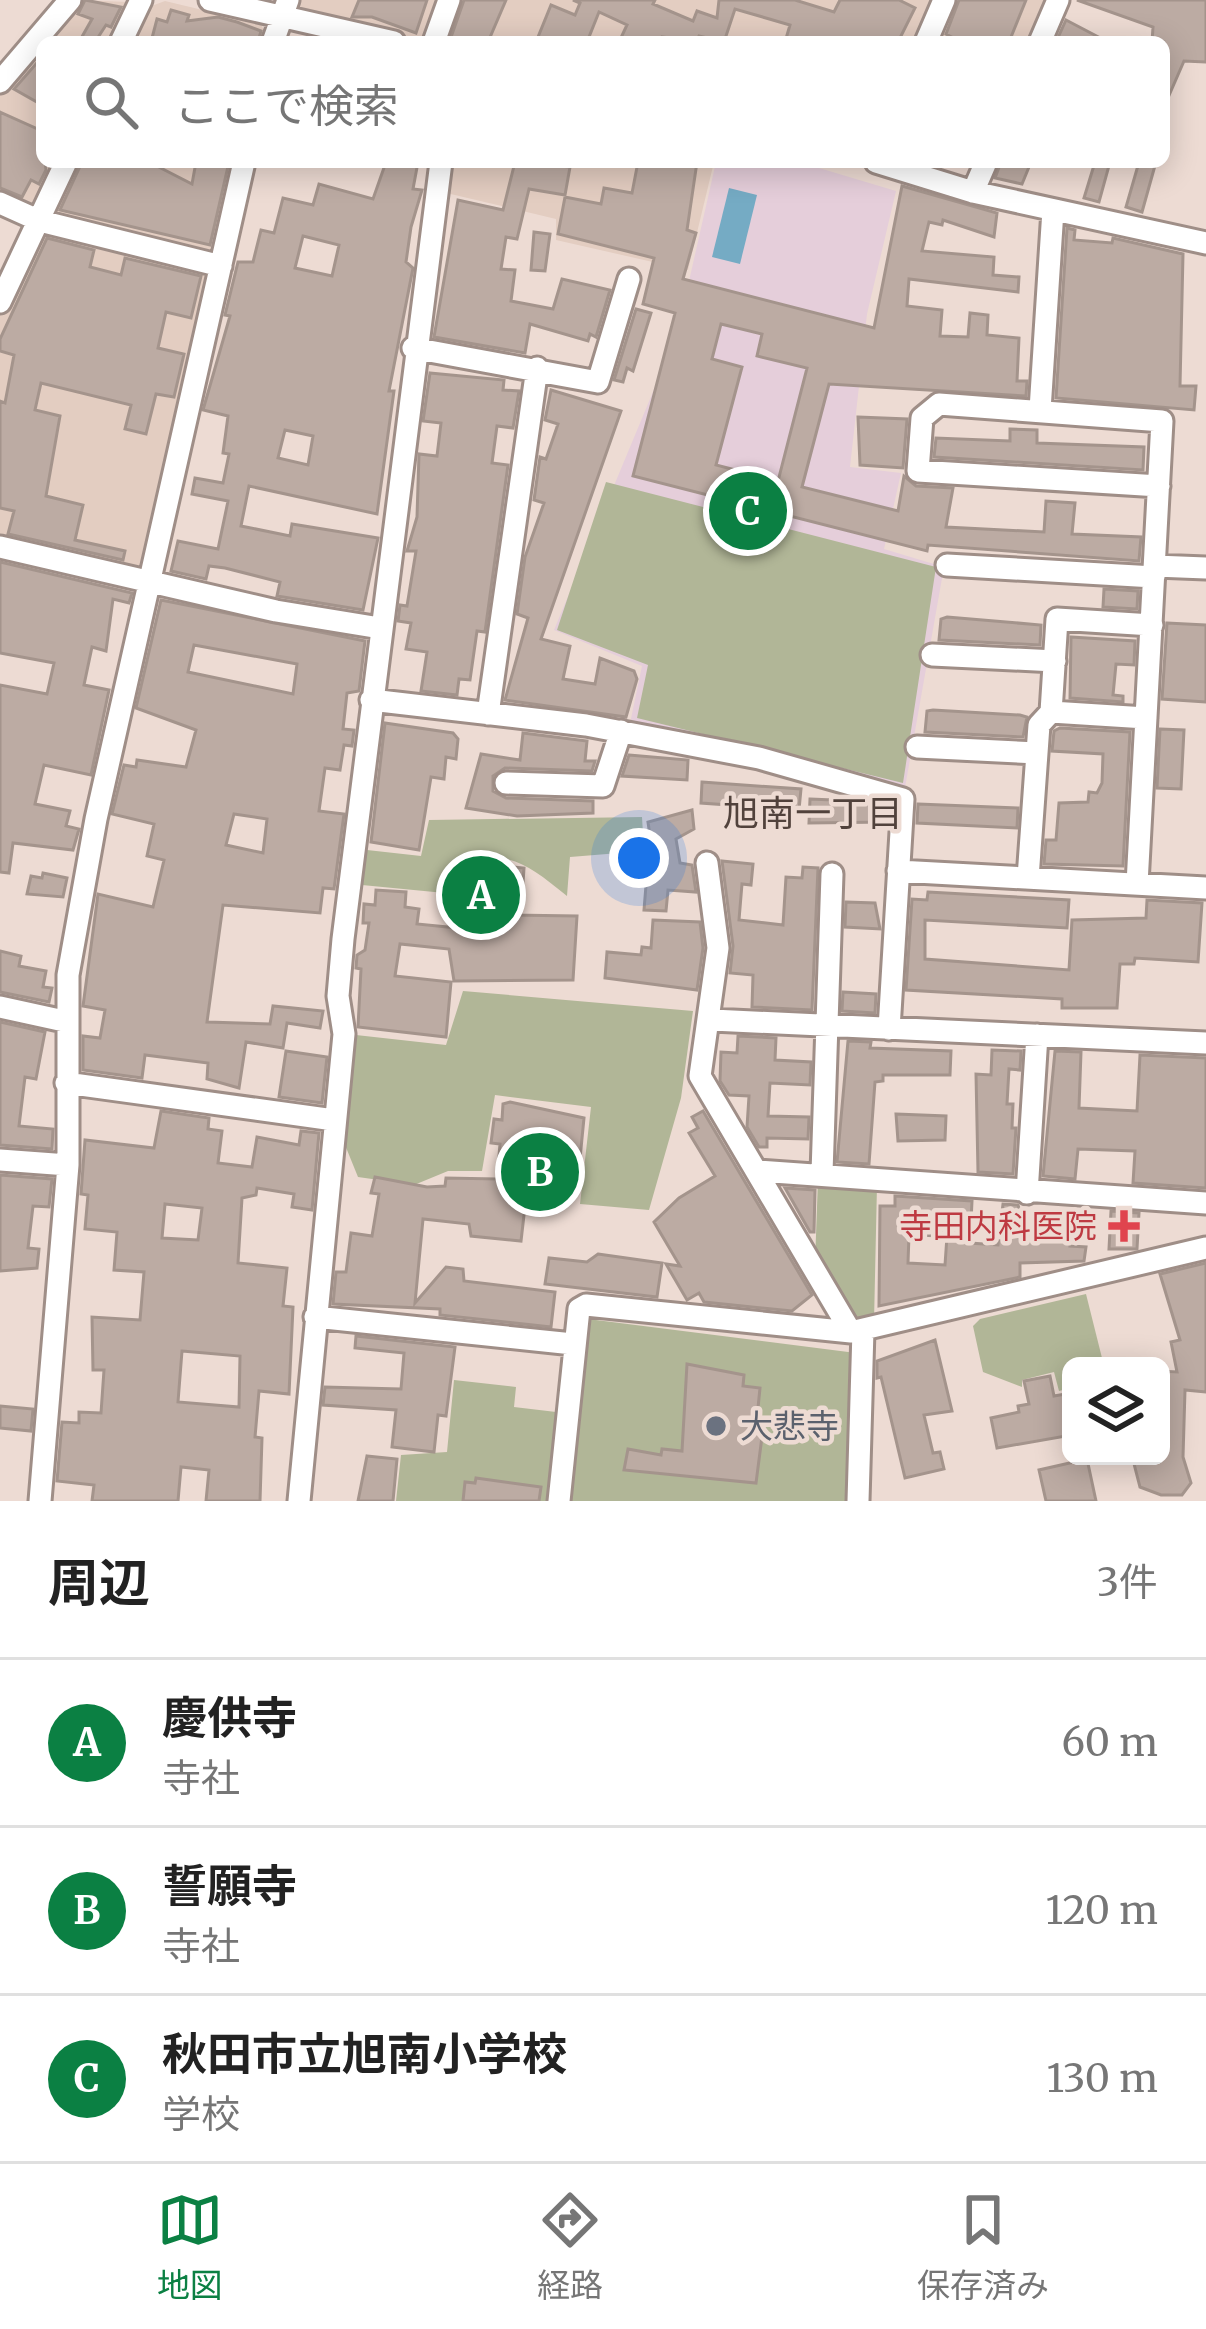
<!DOCTYPE html>
<html lang="ja">
<meta charset="utf-8">
<style>
body{margin:0;font-family:Merriweather,"Noto Sans JP",serif;background:#f2f2f2;color:#222}
.controls{position:absolute;right:36px;bottom:36px;display:grid;overflow:hidden;border-radius:18px;box-shadow:0 6px 30px #0003}
.controls button{width:108px;height:108px;display:grid;place-items:center;padding:0;border:0;border-bottom:3px solid #e0e0e0;background:#fff;color:#222;font:60px sans-serif}
.you{position:absolute;left:639px;top:858px;width:42px;height:42px;margin:-30px;border:9px solid #fff;border-radius:50%;background:#1a73e8;box-shadow:0 0 0 18px #1a73e833}
.badge{display:grid;place-items:center;width:78px;height:78px;border-radius:50%;background:#0b8043;color:#fff;font-size:39px;font-weight:700}
.pin{position:absolute;translate:-50% -50%;border:6px solid #fff;box-shadow:0 3px 12px #0006}
.list{margin:0;padding:0;list-style:none}
h2{display:flex;justify-content:space-between;align-items:center;height:156px;margin:0;padding:0 48px;font-size:51px}
h2 small{font-size:39px;font-weight:400;color:#767676}
.list li{display:grid;grid-template-columns:78px 1fr auto;gap:36px;align-items:center;box-sizing:border-box;height:168px;padding:0 48px;border-top:3px solid #e0e0e0}
.list b{display:block;font-size:45px;white-space:nowrap}
.list p{margin:0;font-size:39px;white-space:nowrap;color:#767676}
.list em{font-size:39px;font-style:normal;color:#767676}
.icon{flex:none;width:66px;height:66px;fill:none;stroke:currentColor;stroke-width:2;stroke-linecap:round;stroke-linejoin:round}
.map{position:relative;flex:none;width:1206px;height:1501px;overflow:hidden}
.search{position:absolute;background:#fff;box-shadow:0 6px 30px #0003;left:36px;right:36px;top:36px;height:132px;display:flex;align-items:center;gap:30px;box-sizing:border-box;padding:0 42px;border-radius:18px;color:#767676;font-size:45px}
.sheet{height:660px;background:#fff}
nav{display:flex;justify-content:space-around;align-items:center;box-sizing:border-box;height:168px;border-top:3px solid #e0e0e0;background:#fff;font-size:33px;color:#767676}
nav a{display:grid;justify-items:center;gap:6px}
nav .on{color:#0b8043}
.map>svg:first-child{display:block}
.commercial{fill:#e3cdc1}
.education{fill:#e5ceda}
.green{fill:#b1b697}
.water{fill:#75abc4}
.building{fill:#bcaba3;stroke:#a4948c;stroke-width:3;fill-rule:evenodd}
.lines{fill:none;stroke-linecap:round;stroke-linejoin:round}
.street-casing{stroke:#9f8e87;stroke-width:27}
.street{stroke:#fff;stroke-width:21}
.health-dot{fill:#e0444e;stroke:#eddbd3;stroke-width:4.5}
.worship-dot{fill:#6b7280;stroke:#eddbd3;stroke-width:4.5}
.labels{text-anchor:middle;stroke-width:9;stroke-linejoin:round;paint-order:stroke}
.health-label{font-size:33px;fill:#be3a42;stroke:#eddbd3;text-anchor:end}
.worship-label{font-size:33px;fill:#5b616d;stroke:#eddbd3;text-anchor:start}
.neighbourhood-label{font-size:36px;fill:#51423c;stroke:#eddbd3}
</style>
<div class="map">
<svg width="1206" height="1501" viewBox="0 0 1206 1501">
<rect width="100%" height="100%" fill="#eddbd3"/>
<path class="commercial" d="M 76,0 L 129,2 L 114,42 L 42,42 L 42,162 L 57,162 L 32,213 L 0,198 L 0,91 Z
M 293,0 L 441,0 L 425,42 L 289,12 Z
M 453,0 L 935,0 L 917,42 L 439,42 Z
M 953,0 L 1056,0 L 1037,42 L 933,42 Z
M 165,1 L 261,24 L 269,42 L 130,42 L 146,8 Z
M 74,162 L 241,162 L 218,259 L 48,218 Z
M 444,162 L 714,162 L 688,270 L 556,240 L 556,219 L 438,191 Z
M 44,224 L 209,265 L 138,574 L 0,543 L 0,314 Z"/>
<path class="education" d="M 716,162 L 799,162 L 896,191 L 867,314 L 850,467 L 901,473 L 884,549 L 944,567 L 903,799 L 628,733 L 642,666 L 554,630 L 677,334 Z"/>
<path class="green" d="M 606,482 L 936,567 L 903,783 L 637,718 L 648,665 L 557,630 Z
M 642,817 L 644,851 L 570,857 L 567,896 C 527,864 513,852 460,858 L 455,894 L 362,885 L 367,850 L 421,856 L 429,820 Z
M 463,991 L 693,1011 L 681,1098 L 649,1210 L 580,1204 L 591,1107 L 495,1095 L 482,1171 L 448,1171 L 414,1185 L 358,1177 L 345,1145 L 356,1035 L 446,1045 Z
M 818,1179 L 877,1185 L 874,1322 L 851,1327 L 815,1263 Z
M 1086,1294 L 1104,1366 L 1071,1366 L 1071,1388 L 1059,1391 L 1054,1372 L 1022,1380 L 1022,1387 L 983,1372 L 973,1326 L 980,1319 Z
M 588,1319 L 856,1353 L 850,1501 L 567,1501 Z
M 454,1380 L 516,1387 L 514,1407 L 556,1412 L 547,1501 L 396,1501 L 401,1455 L 447,1452 Z"/>
<path class="water" d="M 729,188 L 757,195 L 740,264 L 712,257 Z"/>
<path class="building" d="M 85,0 L 121,7 L 111,27 L 106,25 L 95,42 L 79,42 L 92,19 L 78,14 Z
M 359,0 L 427,0 L 416,33 L 372,17 L 352,17 Z
M 464,0 L 506,0 L 488,42 L 450,40 Z
M 573,0 L 655,0 L 653,4 L 693,21 L 697,11 L 717,18 L 719,0 L 795,0 L 834,12 L 840,0 L 899,0 L 915,8 L 898,42 L 785,42 L 790,25 L 735,9 L 724,42 L 699,36 L 696,42 L 662,37 L 660,42 L 619,42 L 627,25 L 599,12 L 587,42 L 536,42 L 551,5 L 575,15 L 580,3 Z
M 959,0 L 1026,0 L 1009,42 L 961,42 L 946,34 Z
M 1077,0 L 1206,0 L 1206,62 L 1184,61 L 1164,107 L 1164,42 L 1152,42 L 1153,27 Z
M 171,10 L 189,15 L 187,21 L 218,17 L 237,22 L 261,31 L 258,42 L 152,38 L 157,19 L 167,22 Z
M 1066,20 L 1108,42 L 1056,42 Z
M 42,57 L 42,105 L 14,89 Z
M 0,112 L 42,131 L 46,170 L 39,184 L 31,180 L 22,197 L 0,188 Z
M 82,162 L 149,162 L 192,184 L 196,162 L 229,162 L 210,245 L 60,210 Z
M 386,162 L 418,162 L 413,189 L 422,190 L 411,227 L 406,262 L 413,268 L 389,391 L 394,391 L 377,514 L 249,486 L 241,526 L 290,536 L 292,524 L 378,538 L 363,610 L 277,596 L 280,582 L 225,568 L 209,566 L 206,579 L 171,571 L 178,541 L 218,549 L 228,501 L 192,494 L 195,478 L 223,483 L 229,454 L 223,453 L 228,416 L 203,410 L 230,316 L 225,315 L 238,262 L 253,262 L 261,230 L 274,233 L 283,198 L 313,205 L 319,184 L 373,199 ZM 303,236 L 339,245 L 332,276 L 295,268 ZM 285,430 L 313,436 L 308,465 L 278,458 Z
M 515,162 L 570,167 L 565,195 L 529,189 L 517,239 L 506,237 L 501,269 L 515,270 L 511,301 L 553,309 L 562,279 L 610,290 L 596,337 L 590,334 L 588,341 L 530,324 L 525,353 L 434,337 L 458,200 L 503,210 Z
M 638,162 L 697,162 L 687,230 L 696,233 L 683,279 L 874,328 L 902,186 L 997,213 L 994,237 L 943,220 L 942,225 L 929,222 L 922,251 L 994,257 L 993,275 L 1019,277 L 1018,292 L 909,279 L 907,306 L 942,310 L 940,336 L 968,337 L 970,313 L 988,315 L 987,335 L 1019,338 L 1017,381 L 1027,381 L 1026,396 L 829,384 L 802,487 L 898,511 L 904,476 L 916,486 L 953,488 L 946,527 L 1044,532 L 1046,501 L 1075,503 L 1072,534 L 1141,537 L 1139,561 L 928,545 L 927,551 L 633,476 L 675,313 L 643,304 L 654,258 L 558,234 L 565,197 L 601,204 L 604,188 L 632,193 ZM 721,324 L 762,334 L 757,356 L 807,368 L 778,481 L 716,465 L 742,367 L 712,359 Z
M 1001,162 L 1031,162 L 1022,184 L 995,178 Z
M 1095,162 L 1110,162 L 1099,202 L 1084,198 Z
M 1139,162 L 1156,162 L 1142,212 L 1126,207 Z
M 1067,228 L 1075,230 L 1074,240 L 1112,243 L 1113,238 L 1183,254 L 1180,386 L 1196,386 L 1194,410 L 1056,398 Z
M 534,232 L 550,234 L 545,271 L 531,270 Z
M 47,238 L 94,250 L 90,267 L 121,275 L 125,258 L 201,276 L 191,318 L 166,312 L 158,348 L 184,354 L 174,397 L 156,394 L 146,434 L 125,429 L 131,405 L 41,383 L 35,410 L 60,416 L 46,496 L 83,505 L 75,540 L 125,551 L 123,560 L 8,534 L 14,511 L 0,508 L 0,401 L 5,403 L 14,355 L 0,351 L 0,339 Z
M 636,309 L 651,313 L 633,371 L 627,368 L 623,382 L 614,380 Z
M 430,373 L 504,380 L 503,390 L 519,391 L 513,428 L 497,426 L 492,463 L 508,465 L 485,632 L 477,631 L 470,680 L 459,679 L 457,695 L 421,691 L 427,652 L 406,649 L 411,623 L 398,621 L 400,605 L 407,606 L 416,551 L 407,551 L 417,517 L 419,454 L 437,456 L 441,423 L 423,421 Z
M 551,390 L 621,411 L 541,639 L 570,646 L 563,679 L 595,684 L 600,658 L 634,671 L 637,679 L 626,717 L 505,700 L 528,618 L 517,614 L 525,557 L 544,503 L 534,500 L 540,457 L 546,459 L 558,424 L 545,420 Z
M 858,417 L 907,419 L 903,468 L 860,465 Z
M 1010,429 L 1037,430 L 1037,443 L 1144,447 L 1143,470 L 934,457 L 936,438 L 1010,441 Z
M 0,562 L 132,593 L 129,603 L 113,599 L 106,651 L 92,647 L 84,685 L 109,690 L 91,775 L 44,765 L 35,804 L 70,811 L 66,826 L 79,829 L 73,850 L 13,843 L 9,873 L 0,872 L 0,685 L 47,694 L 54,663 L 0,653 Z
M 1104,589 L 1138,591 L 1137,609 L 1103,607 Z
M 161,600 L 365,641 L 359,691 L 347,693 L 343,729 L 354,730 L 352,746 L 344,745 L 340,770 L 325,768 L 319,811 L 344,814 L 334,889 L 323,888 L 320,913 L 223,905 L 207,1022 L 270,1024 L 273,1006 L 323,1011 L 320,1028 L 287,1023 L 283,1048 L 246,1042 L 239,1088 L 207,1079 L 208,1063 L 145,1055 L 142,1078 L 83,1070 L 83,1036 L 100,1038 L 105,1010 L 83,1006 L 98,894 L 153,907 L 164,860 L 147,856 L 154,824 L 112,814 L 124,765 L 136,767 L 137,760 L 186,767 L 196,730 L 136,708 ZM 194,645 L 297,664 L 293,694 L 188,672 ZM 234,814 L 267,819 L 263,853 L 226,845 Z
M 947,617 L 1041,625 L 1040,645 L 939,640 L 941,619 Z
M 1167,623 L 1206,625 L 1206,702 L 1162,699 Z
M 1071,637 L 1135,641 L 1134,665 L 1116,664 L 1113,695 L 1123,696 L 1123,702 L 1070,698 Z
M 933,710 L 1020,715 L 1027,717 L 1023,737 L 925,732 L 927,711 Z
M 385,723 L 453,733 L 458,739 L 456,759 L 446,757 L 444,779 L 431,777 L 419,850 L 371,842 Z
M 1060,728 L 1130,732 L 1123,866 L 1044,864 L 1046,840 L 1056,840 L 1059,803 L 1088,802 L 1089,792 L 1097,793 L 1102,783 L 1103,754 L 1052,751 L 1054,731 Z
M 1160,729 L 1184,730 L 1181,789 L 1157,788 Z
M 523,733 L 587,741 L 585,761 L 595,761 L 592,771 L 505,768 L 493,776 L 493,791 L 506,798 L 593,801 L 593,813 L 517,816 L 466,808 L 481,754 L 520,760 Z
M 629,755 L 688,760 L 687,780 L 622,776 Z
M 702,782 L 801,789 L 799,810 L 701,803 Z
M 810,799 L 857,801 L 887,810 L 887,822 L 809,823 Z
M 918,804 L 1018,808 L 1017,828 L 917,823 Z
M 692,810 L 694,829 L 676,839 L 680,863 L 692,865 L 696,892 L 668,890 L 666,911 L 644,910 L 647,873 L 662,874 L 658,842 L 651,843 L 648,822 Z
M 470,861 L 504,861 L 503,866 L 524,868 L 523,883 L 512,882 L 510,915 L 577,916 L 573,980 L 454,981 L 449,949 L 400,944 L 395,976 L 451,982 L 446,1037 L 358,1027 L 361,969 L 356,968 L 357,955 L 365,950 L 369,923 L 363,923 L 364,904 L 375,905 L 376,890 L 406,892 L 405,907 L 419,909 L 417,924 L 458,928 L 461,881 L 468,881 Z
M 722,861 L 753,864 L 751,885 L 742,884 L 739,920 L 783,925 L 786,877 L 802,878 L 803,867 L 818,868 L 812,1010 L 752,1007 L 753,975 L 730,973 L 733,946 Z
M 43,873 L 67,878 L 63,897 L 27,894 L 31,876 L 42,878 Z
M 928,892 L 1069,900 L 1067,928 L 925,920 L 925,959 L 1069,970 L 1072,920 L 1146,918 L 1147,900 L 1202,903 L 1198,962 L 1135,958 L 1134,964 L 1120,964 L 1117,1008 L 1062,1008 L 1062,999 L 906,990 L 912,899 L 927,900 Z
M 846,902 L 875,903 L 880,929 L 845,927 Z
M 653,920 L 700,922 L 703,948 L 697,990 L 605,978 L 607,952 L 641,955 L 642,947 L 651,948 Z
M 0,951 L 21,956 L 19,966 L 46,971 L 43,987 L 52,988 L 49,1002 L 0,992 Z
M 843,992 L 876,994 L 875,1013 L 842,1011 Z
M 0,1022 L 45,1032 L 36,1079 L 25,1077 L 19,1126 L 53,1129 L 52,1149 L 0,1145 Z
M 738,1036 L 776,1038 L 775,1060 L 811,1062 L 810,1085 L 770,1083 L 768,1116 L 809,1117 L 808,1139 L 767,1138 L 767,1147 L 759,1147 L 747,1127 L 749,1096 L 729,1095 L 720,1081 L 721,1052 L 737,1053 Z
M 848,1041 L 871,1042 L 870,1048 L 951,1051 L 950,1075 L 883,1075 L 883,1081 L 875,1082 L 869,1164 L 837,1162 Z
M 992,1050 L 1021,1051 L 1020,1070 L 1009,1069 L 1007,1104 L 1013,1104 L 1012,1128 L 1016,1128 L 1013,1174 L 978,1172 L 976,1074 L 991,1075 Z
M 286,1051 L 327,1057 L 322,1103 L 279,1097 Z
M 1055,1051 L 1081,1052 L 1079,1108 L 1137,1111 L 1140,1055 L 1206,1058 L 1206,1188 L 1133,1183 L 1135,1151 L 1078,1149 L 1075,1179 L 1043,1176 Z
M 510,1102 L 584,1118 L 578,1179 L 561,1177 L 559,1193 L 527,1189 L 521,1241 L 471,1236 L 469,1224 L 423,1219 L 415,1303 L 446,1267 L 463,1269 L 464,1281 L 555,1292 L 551,1327 L 440,1315 L 440,1309 L 333,1304 L 336,1272 L 346,1272 L 351,1233 L 372,1236 L 379,1194 L 371,1193 L 375,1177 L 427,1187 L 445,1186 L 446,1178 L 497,1179 L 500,1144 L 491,1143 L 494,1119 L 502,1120 L 503,1104 Z
M 161,1111 L 209,1118 L 208,1129 L 222,1131 L 218,1163 L 252,1167 L 257,1137 L 299,1145 L 301,1131 L 319,1133 L 312,1210 L 292,1207 L 294,1194 L 257,1188 L 256,1195 L 242,1198 L 238,1263 L 287,1268 L 283,1306 L 293,1307 L 289,1394 L 259,1391 L 255,1437 L 262,1438 L 260,1501 L 206,1501 L 209,1470 L 181,1467 L 178,1501 L 92,1501 L 94,1485 L 57,1481 L 62,1422 L 79,1423 L 79,1412 L 101,1413 L 104,1370 L 93,1370 L 92,1317 L 140,1320 L 144,1272 L 114,1270 L 117,1232 L 85,1229 L 88,1195 L 81,1194 L 85,1140 L 154,1148 ZM 165,1204 L 202,1208 L 198,1240 L 162,1238 ZM 182,1351 L 240,1356 L 239,1407 L 178,1402 Z
M 703,1111 L 812,1295 L 792,1311 L 704,1302 L 699,1293 L 687,1300 L 666,1264 L 680,1266 L 654,1222 L 679,1198 L 715,1176 L 689,1133 L 698,1128 L 692,1117 Z
M 896,1114 L 946,1116 L 945,1140 L 898,1141 Z
M 0,1175 L 52,1179 L 49,1207 L 33,1206 L 28,1248 L 39,1249 L 37,1268 L 0,1271 Z
M 785,1188 L 815,1190 L 814,1232 L 810,1232 Z
M 895,1196 L 972,1201 L 970,1243 L 998,1245 L 1003,1204 L 1018,1205 L 1023,1222 L 1071,1229 L 1070,1246 L 1086,1247 L 1084,1261 L 1020,1263 L 1020,1277 L 879,1306 L 880,1206 L 895,1206 ZM 909,1235 L 947,1236 L 945,1265 L 908,1263 Z
M 1111,1211 L 1139,1213 L 1137,1249 L 1109,1249 Z
M 598,1254 L 662,1263 L 657,1297 L 545,1284 L 549,1258 L 587,1262 Z
M 1206,1263 L 1206,1392 L 1185,1390 L 1183,1457 L 1191,1483 L 1182,1495 L 1161,1495 L 1140,1487 L 1132,1456 L 1161,1456 L 1161,1371 L 1177,1372 L 1171,1342 L 1180,1340 L 1160,1274 Z
M 356,1336 L 455,1347 L 446,1416 L 438,1415 L 434,1452 L 392,1447 L 396,1410 L 323,1405 L 325,1387 L 401,1389 L 404,1353 L 355,1348 Z
M 935,1340 L 952,1411 L 924,1415 L 933,1453 L 940,1452 L 944,1469 L 905,1478 L 881,1377 L 877,1378 L 877,1361 Z
M 687,1364 L 744,1375 L 743,1386 L 760,1388 L 756,1428 L 763,1429 L 756,1483 L 624,1470 L 628,1449 L 661,1455 L 662,1449 L 682,1451 Z
M 1050,1376 L 1054,1396 L 1071,1393 L 1066,1436 L 997,1448 L 991,1418 L 1019,1412 L 1018,1406 L 1029,1404 L 1024,1381 Z
M 0,1406 L 33,1409 L 31,1431 L 0,1428 Z
M 367,1456 L 397,1459 L 393,1501 L 358,1501 Z
M 1087,1459 L 1096,1501 L 1046,1501 L 1039,1470 Z
M 476,1478 L 541,1487 L 539,1501 L 463,1501 L 465,1482 L 475,1483 Z"/>
<g class="lines">
<defs>
<path id="street" d="M 210,0 L 394,42
M 121,42 L 141,0
M 273,42 L 288,0
M 434,42 L 449,0
M 926,42 L 944,0
M 1040,42 L 1058,0
M 0,82 L 70,0
M 876,162 L 973,192 L 1206,243
M 973,192 L 986,162
M 0,203 L 40,221 L 221,266
M 0,302 L 66,162
M 413,348 L 598,382 L 629,279
M 1040,410 L 1053,210
M 0,547 L 276,611 L 380,628
M 947,565 L 1154,577
M 1155,566 L 1206,568
M 932,655 L 1055,661
M 371,700 L 586,725 L 759,758 L 903,799 L 889,1029
M 488,714 L 537,368
M 1146,718 L 1051,712 L 1057,619 L 1152,625
M 917,747 L 1037,753
M 506,783 L 603,786 L 621,731
M 707,863 L 718,948 L 700,1076 L 851,1332
M 898,871 L 1206,888
M 1028,878 L 1039,725 L 1051,712
M 1137,884 L 1162,421 L 939,404 L 922,418 L 918,471 L 1159,486
M 0,1007 L 64,1021
M 712,1020 L 1206,1043
M 66,1083 L 334,1120
M 0,1160 L 68,1165
M 758,1171 L 1206,1203
M 822,1173 L 832,874
M 1027,1193 L 1037,1035
M 315,1317 L 573,1344
M 40,1501 L 68,1165 L 68,975 L 96,819 L 244,162
M 299,1501 L 344,1034 L 338,996 L 343,939 L 441,162
M 559,1501 L 579,1309 L 586,1305 L 851,1332 L 1206,1248
M 858,1501 L 863,1330"/>
</defs>
<use href="#street" class="street-casing"/>
<use href="#street" class="street"/>
</g>
<path class="health-dot" d="M1118 1208h12v12h12v12h-12v12h-12v-12h-12v-12h12z"/>
<circle class="worship-dot" cx="716" cy="1426" r="12"/>
<g class="labels">
<g class="health-label">
<text x="1097" y="1238">寺田内科医院</text>
</g>
<g class="worship-label">
<text x="740" y="1438">大悲寺</text>
</g>
<g class="neighbourhood-label">
<text x="813" y="826">旭南一丁目</text>
</g>
</g>
</svg>
<div class="controls">
<button><svg class="icon" aria-label="layers" viewBox="0 0 24 24"><path d="M12 4l9 5-9 5-9-5zM3 14l9 5 9-5"/></svg></button>
</div>
<div class="you"></div>
<div class="pin badge" style="left:481px;top:895px">A</div>
<div class="pin badge" style="left:540px;top:1172px">B</div>
<div class="pin badge" style="left:748px;top:511px">C</div>
<div class="search"><svg class="icon" aria-label="search" viewBox="0 0 24 24"><circle cx="10" cy="10" r="6"/><path d="M15 15l6 6"/></svg>ここで検索</div>
</div>
<section class="sheet">
<h2>周辺<small>3件</small></h2>
<ul class="list">
<li><span class="badge">A</span><div><b>慶供寺</b><p>寺社</p></div><em>60 m</em></li>
<li><span class="badge">B</span><div><b>誓願寺</b><p>寺社</p></div><em>120 m</em></li>
<li><span class="badge">C</span><div><b>秋田市立旭南小学校</b><p>学校</p></div><em>130 m</em></li>
</ul>
</section>
<nav>
<a class="on"><svg class="icon" aria-label="map" viewBox="0 0 24 24"><path d="M3 6l6-2 6 2 6-2v14l-6 2-6-2-6 2zM9 4v14M15 6v14"/></svg>地図</a>
<a><svg class="icon" aria-label="directions" viewBox="0 0 24 24"><path d="M12 3l9 9-9 9-9-9zM9 14v-3h6M13 9l2 2-2 2"/></svg>経路</a>
<a><svg class="icon" aria-label="saved" viewBox="0 0 24 24"><path d="M7 4h10v16l-5-4-5 4z"/></svg>保存済み</a>
</nav>
